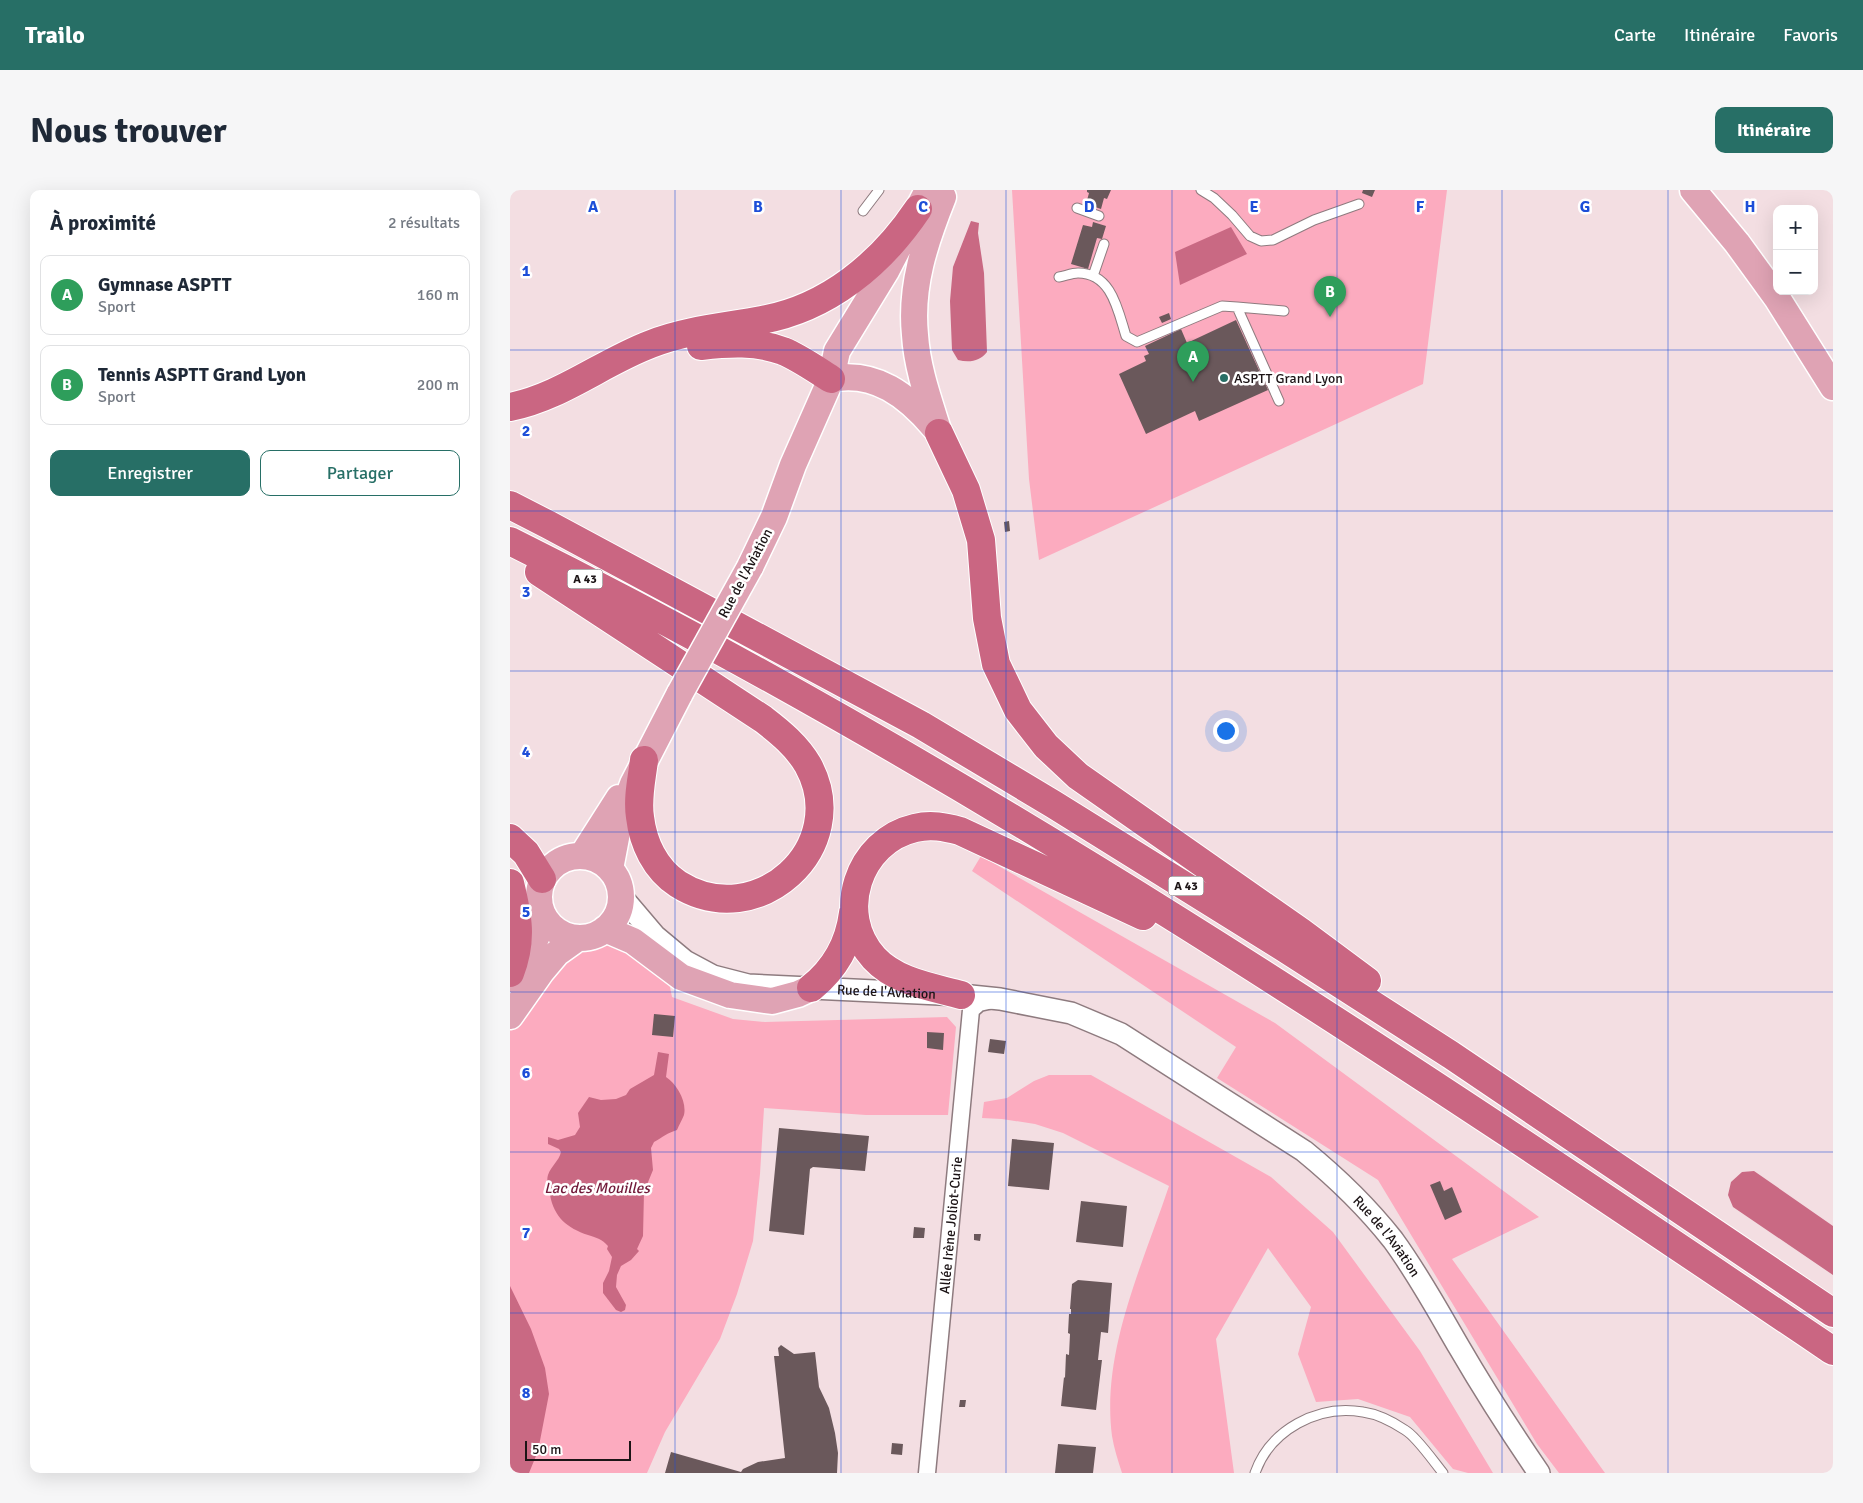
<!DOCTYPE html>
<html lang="fr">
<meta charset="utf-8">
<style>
body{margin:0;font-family:Signika,sans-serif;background:#f6f6f7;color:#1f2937}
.controls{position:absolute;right:15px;top:15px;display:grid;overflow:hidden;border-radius:10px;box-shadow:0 5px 20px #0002}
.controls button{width:45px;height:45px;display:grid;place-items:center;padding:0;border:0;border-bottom:1px solid #e0e1e3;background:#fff;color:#1f2937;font:25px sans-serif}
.scale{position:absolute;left:15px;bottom:12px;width:106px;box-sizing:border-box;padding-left:5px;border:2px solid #1c1416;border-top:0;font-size:14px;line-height:18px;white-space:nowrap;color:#1c1416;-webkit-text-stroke:4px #fff;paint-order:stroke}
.you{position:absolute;left:715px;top:540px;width:18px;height:18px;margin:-12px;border:4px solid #fff;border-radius:50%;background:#1a73e8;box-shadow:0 0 0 8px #1a73e833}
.badge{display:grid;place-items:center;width:32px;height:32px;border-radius:50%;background:#276f66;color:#fff;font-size:16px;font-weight:700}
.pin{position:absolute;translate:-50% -41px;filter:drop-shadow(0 1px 2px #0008)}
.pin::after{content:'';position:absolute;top:26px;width:18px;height:15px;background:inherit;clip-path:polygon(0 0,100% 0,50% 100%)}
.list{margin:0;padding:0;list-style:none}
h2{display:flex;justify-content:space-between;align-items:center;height:65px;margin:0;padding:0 20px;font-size:21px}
h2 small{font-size:16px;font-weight:400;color:#747a83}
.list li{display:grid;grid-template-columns:32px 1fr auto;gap:15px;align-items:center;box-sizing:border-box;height:80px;margin:0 10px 10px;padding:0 10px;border:1px solid #e0e1e3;border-radius:10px}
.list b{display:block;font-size:19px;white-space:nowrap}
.list p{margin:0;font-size:16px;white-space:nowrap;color:#747a83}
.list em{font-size:16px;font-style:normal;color:#747a83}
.actions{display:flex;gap:10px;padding:15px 20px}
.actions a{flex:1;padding:11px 0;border:1px solid #276f66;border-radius:10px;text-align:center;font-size:18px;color:#276f66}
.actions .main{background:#276f66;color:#fff}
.map{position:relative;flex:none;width:1323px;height:1283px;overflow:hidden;border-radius:10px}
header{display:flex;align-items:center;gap:30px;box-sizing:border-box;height:70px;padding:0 25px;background:#276f66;color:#fff}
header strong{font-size:24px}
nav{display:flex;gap:28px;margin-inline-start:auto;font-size:18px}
.intro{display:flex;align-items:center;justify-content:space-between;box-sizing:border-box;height:120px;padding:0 30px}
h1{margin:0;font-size:35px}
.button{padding:12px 22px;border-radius:10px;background:#276f66;color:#fff;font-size:18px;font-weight:700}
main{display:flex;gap:30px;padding:0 30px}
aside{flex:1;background:#fff;border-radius:10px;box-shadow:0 5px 20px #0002}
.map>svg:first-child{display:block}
.green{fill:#fcabbf}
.water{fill:#c96983}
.building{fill:#6a585b}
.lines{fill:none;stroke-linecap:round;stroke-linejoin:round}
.service-casing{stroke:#8e7b7f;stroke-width:11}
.minor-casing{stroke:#8e7b7f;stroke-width:19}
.tertiary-casing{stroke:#8e7b7f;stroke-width:24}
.primary-casing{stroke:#fff;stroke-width:29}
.motorway-casing{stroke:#fff;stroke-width:30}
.service{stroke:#fff;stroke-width:9}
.minor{stroke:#fff;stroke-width:16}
.tertiary{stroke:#fff;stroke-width:21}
.primary{stroke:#dfa3b4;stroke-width:26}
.motorway{stroke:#ca6682;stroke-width:28}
.primary-bridge-casing{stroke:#fff;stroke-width:29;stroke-linecap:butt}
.primary-bridge{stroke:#dfa3b4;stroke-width:26}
.grid{fill:none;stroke:#1d4ed8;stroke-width:1;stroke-opacity:0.55}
.poi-dot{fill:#276f66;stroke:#fff;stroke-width:2}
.labels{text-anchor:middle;stroke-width:5;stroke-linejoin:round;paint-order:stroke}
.shield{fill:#fff;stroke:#605a5c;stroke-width:1}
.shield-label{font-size:12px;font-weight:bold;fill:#1c1416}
.poi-label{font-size:14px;fill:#1c1416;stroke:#fff;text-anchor:start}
.street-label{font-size:14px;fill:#1c1416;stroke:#fff}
.water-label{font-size:15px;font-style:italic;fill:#711939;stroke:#fff}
.grid-label{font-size:16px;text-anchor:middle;font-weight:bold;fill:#1d4ed8;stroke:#fff;stroke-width:5;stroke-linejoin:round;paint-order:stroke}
</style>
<header>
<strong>Trailo</strong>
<nav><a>Carte</a><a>Itinéraire</a><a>Favoris</a></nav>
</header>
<div class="intro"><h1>Nous trouver</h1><a class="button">Itinéraire</a></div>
<main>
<aside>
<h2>À proximité<small>2 résultats</small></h2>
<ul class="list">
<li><span class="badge" style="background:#2e9e5b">A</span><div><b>Gymnase ASPTT</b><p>Sport</p></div><em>160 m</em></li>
<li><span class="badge" style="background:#2e9e5b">B</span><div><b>Tennis ASPTT Grand Lyon</b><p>Sport</p></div><em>200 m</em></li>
</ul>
<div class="actions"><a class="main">Enregistrer</a><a>Partager</a></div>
</aside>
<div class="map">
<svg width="1323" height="1283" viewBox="0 0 1323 1283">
<rect width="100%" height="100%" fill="#f3dee2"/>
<path class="green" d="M 502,0 L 937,0 L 913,194 L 529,370 L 519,289 Z
M 471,666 L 765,833 L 1029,1027 L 942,1069 L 1095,1283 L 1049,1283 L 1027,1254 L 868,990 L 707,888 L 726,857 L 462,681 Z
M 93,752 L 121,759 L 158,787 L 162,807 L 223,829 L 255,832 L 437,827 L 446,837 L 438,925 L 356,925 L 254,918 L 250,984 L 243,1051 L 227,1104 L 210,1149 L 155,1242 L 137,1283 L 0,1283 L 0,840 L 39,783 L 64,760 Z
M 539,885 L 581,885 L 761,987 L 823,1042 L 910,1161 L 983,1283 L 958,1283 L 943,1279 L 900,1227 L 848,1209 L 806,1212 L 788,1164 L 801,1117 L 758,1058 L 706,1149 L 724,1283 L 612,1283 C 608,1271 604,1258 602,1246 C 591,1161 633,1074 659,996 L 553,943 L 525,934 L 492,929 L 472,928 L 474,912 L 497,908 L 524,891 Z"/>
<path class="water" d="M 461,31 L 469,33 L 468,43 L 474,83 L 477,162 C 470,171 460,173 448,170 L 442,160 L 440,111 L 443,77 Z
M 721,37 L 737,64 L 670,95 L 665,62 Z
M 148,862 L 159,864 L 156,887 C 167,894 177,912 174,925 C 172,930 169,935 167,940 C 157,943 153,947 144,952 L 141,958 L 143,980 L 134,1002 L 133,1046 L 127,1059 L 129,1061 L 121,1070 L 111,1076 L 107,1085 L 106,1097 L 116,1115 L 115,1120 L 111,1122 L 106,1120 L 93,1103 L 93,1093 L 99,1081 L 102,1067 L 97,1059 L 98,1056 C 92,1049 87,1048 78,1045 C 57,1038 44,1027 40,1005 C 39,999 36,991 38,985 C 41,976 49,971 51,962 L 49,959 L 38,954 L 38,947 L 48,950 L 65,945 L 70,937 L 68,923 L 79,907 L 91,910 L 106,909 L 116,905 L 120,899 L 144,885 Z
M 1244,981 L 1323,1036 L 1323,1085 L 1223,1017 L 1218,1005 L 1221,992 L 1232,982 Z
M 0,1096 L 21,1139 L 35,1178 L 39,1204 L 28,1261 L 19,1283 L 0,1283 Z"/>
<path class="building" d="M 577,0 L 601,0 L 597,9 L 594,8 L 591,19 L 576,14 L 579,3 L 577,2 Z
M 853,0 L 865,0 L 862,7 L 852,3 Z
M 583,32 L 596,36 L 592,49 L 587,48 L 578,79 L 561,74 L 573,35 L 582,37 Z
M 659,123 L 661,129 L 652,133 L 649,127 Z
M 726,130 L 758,200 L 689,231 L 685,221 L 636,244 L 609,184 L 636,171 L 634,166 L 639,164 L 635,156 L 671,139 L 677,153 Z
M 499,331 L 500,341 L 495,342 L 494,332 Z
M 144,824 L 165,826 L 163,847 L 142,845 Z
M 417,842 L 434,843 L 433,860 L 417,858 Z
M 480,849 L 496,851 L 494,864 L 478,862 Z
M 269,938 L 359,946 L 355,981 L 303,977 L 300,979 L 294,1045 L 259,1041 Z
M 502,949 L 544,953 L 539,1000 L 498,996 Z
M 930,991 L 934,1001 L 942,997 L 952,1022 L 935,1030 L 920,995 Z
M 571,1011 L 617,1016 L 613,1057 L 566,1052 Z
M 404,1037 L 415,1038 L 414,1048 L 403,1048 Z
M 464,1044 L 471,1044 L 470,1051 L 464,1050 Z
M 568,1090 L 602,1093 L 598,1143 L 591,1142 L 588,1170 L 592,1170 L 586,1220 L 551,1216 L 554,1187 L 555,1188 L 556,1164 L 559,1165 L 560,1144 L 558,1143 L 559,1124 L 561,1124 L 561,1119 L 560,1119 L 562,1094 Z
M 271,1155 L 284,1164 L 305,1162 L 309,1197 L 319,1218 L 325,1243 L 328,1263 L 327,1283 L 155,1283 L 161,1262 L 231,1282 L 233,1279 L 248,1272 L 275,1268 L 264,1166 L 269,1166 L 268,1158 Z
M 450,1210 L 456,1210 L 455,1217 L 449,1217 Z
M 382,1253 L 393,1254 L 392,1265 L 381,1264 Z
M 548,1254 L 586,1257 L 583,1283 L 545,1283 Z"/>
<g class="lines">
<defs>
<path id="service" d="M 691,0 L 704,8 L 722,25 L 740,46 L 751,51 L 763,50 L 804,30 L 849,14
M 567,18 L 589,26
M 353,21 L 369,0
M 583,86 L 594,54
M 549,87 C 555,86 562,83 568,83 C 602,83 608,121 616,146 L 627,152 L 712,116 L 727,117 L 769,211
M 727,117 L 774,121
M 745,1283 C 760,1240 808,1214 853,1222 C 867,1224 883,1232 895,1240 C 906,1246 924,1272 933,1283"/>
<g id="minor">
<path id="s1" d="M 417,1283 L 461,820 L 469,813 L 483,810"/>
</g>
<g id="tertiary">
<path id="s2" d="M 111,706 L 145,746 L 175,771 L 203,786 L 238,795 L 451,805 L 490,809 L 561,823 L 611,844 L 794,961 C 827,988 857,1017 883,1050 C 908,1084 928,1121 949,1157 C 974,1200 1001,1242 1029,1283"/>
</g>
<path id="primary" d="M 1183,0 L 1227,53 L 1267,108 L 1323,197
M 321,189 C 365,180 398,206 425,238
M 429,243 C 419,211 407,178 405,145 C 400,96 415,52 433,7
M 240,377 L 264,327 L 283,275 L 321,189 L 327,161 L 376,81 L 418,0
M 72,666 L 109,608
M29 707a41 41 0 1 1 82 0a41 41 0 1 1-82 0Z
M 100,679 L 109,632 L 123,594 L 170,503
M 95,739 L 123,751 L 171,787 L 220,805 L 262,811 L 288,804 L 301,798
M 1,789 C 17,767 27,752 33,726
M 0,826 L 31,782 L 47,763 L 68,748"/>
<path id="motorway" d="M 191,156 C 218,153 247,151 273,161 C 290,168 305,179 321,189
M 0,217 C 51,207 93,172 141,154 C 176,140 215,137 252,130 C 318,118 371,74 408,19
M 429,243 L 456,300 L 471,350 L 477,428 L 486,474 L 508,520 L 536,556 L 568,586 L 791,742 L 857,791
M 0,315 L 39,335 L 411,535 L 543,614 L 773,757 L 941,865 L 1323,1123
M 0,351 C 464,582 894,872 1323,1161
M 29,382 L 253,529 C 270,542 287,556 298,575 C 343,657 247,744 168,694 C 145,679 133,653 130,627 C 127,608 132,588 134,570
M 0,648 L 16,663 L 32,689
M 0,693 C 8,726 13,750 0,783
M 301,798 C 326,778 339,754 343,723
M 451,805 C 422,797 386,792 364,768 C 324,724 348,651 405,638 C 421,634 435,637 450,641 L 633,726"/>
</defs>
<use href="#service" class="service-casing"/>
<use href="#minor" class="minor-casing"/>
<use href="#tertiary" class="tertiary-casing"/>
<use href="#primary" class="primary-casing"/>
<use href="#motorway" class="motorway-casing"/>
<use href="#service" class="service"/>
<use href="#minor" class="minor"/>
<use href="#tertiary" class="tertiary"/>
<use href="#primary" class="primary"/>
<use href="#motorway" class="motorway"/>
<defs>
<path id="primary-bridge" d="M 170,503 L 240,377"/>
</defs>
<use href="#primary-bridge" class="primary-bridge-casing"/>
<use href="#primary-bridge" class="primary-bridge"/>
</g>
<path class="grid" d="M 165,0 L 165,1283M 331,0 L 331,1283M 496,0 L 496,1283M 662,0 L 662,1283M 827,0 L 827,1283M 992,0 L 992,1283M 1158,0 L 1158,1283M 0,160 L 1323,160M 0,321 L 1323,321M 0,481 L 1323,481M 0,642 L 1323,642M 0,802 L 1323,802M 0,962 L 1323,962M 0,1123 L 1323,1123"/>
<circle class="poi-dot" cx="714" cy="188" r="5"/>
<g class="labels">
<g class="shield">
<rect x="57.5" y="379.5" width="35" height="19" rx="4"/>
<rect x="658.5" y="686.5" width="35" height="19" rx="4"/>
</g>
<g class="shield-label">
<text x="75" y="393">A 43</text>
<text x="676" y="700">A 43</text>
</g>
<g class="poi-label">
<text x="724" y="193">ASPTT Grand Lyon</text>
</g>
<g class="street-label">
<text transform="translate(235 383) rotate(-62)" y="5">Rue de l'Aviation</text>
<text dy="5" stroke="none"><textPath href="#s2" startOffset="298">Rue de l'Aviation</textPath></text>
<text dy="5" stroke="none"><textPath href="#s1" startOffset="249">Allée Irène Joliot-Curie</textPath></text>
<text dy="5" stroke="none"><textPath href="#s2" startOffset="875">Rue de l'Aviation</textPath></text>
</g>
<g class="water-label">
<text x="87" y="1003">Lac des Mouilles</text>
</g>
</g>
<g class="grid-label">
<text x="83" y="22">A</text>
<text x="248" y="22">B</text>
<text x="413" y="22">C</text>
<text x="579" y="22">D</text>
<text x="744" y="22">E</text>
<text x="910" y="22">F</text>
<text x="1075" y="22">G</text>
<text x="1240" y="22">H</text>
<text x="16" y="86">1</text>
<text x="16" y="246">2</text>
<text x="16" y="407">3</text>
<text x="16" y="567">4</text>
<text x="16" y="727">5</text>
<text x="16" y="888">6</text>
<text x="16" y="1048">7</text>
<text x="16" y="1208">8</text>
</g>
</svg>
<div class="controls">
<button>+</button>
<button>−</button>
</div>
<div class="scale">50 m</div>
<div class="you"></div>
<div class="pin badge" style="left:683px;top:192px;background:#2e9e5b">A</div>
<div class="pin badge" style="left:820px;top:127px;background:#2e9e5b">B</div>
</div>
</main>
